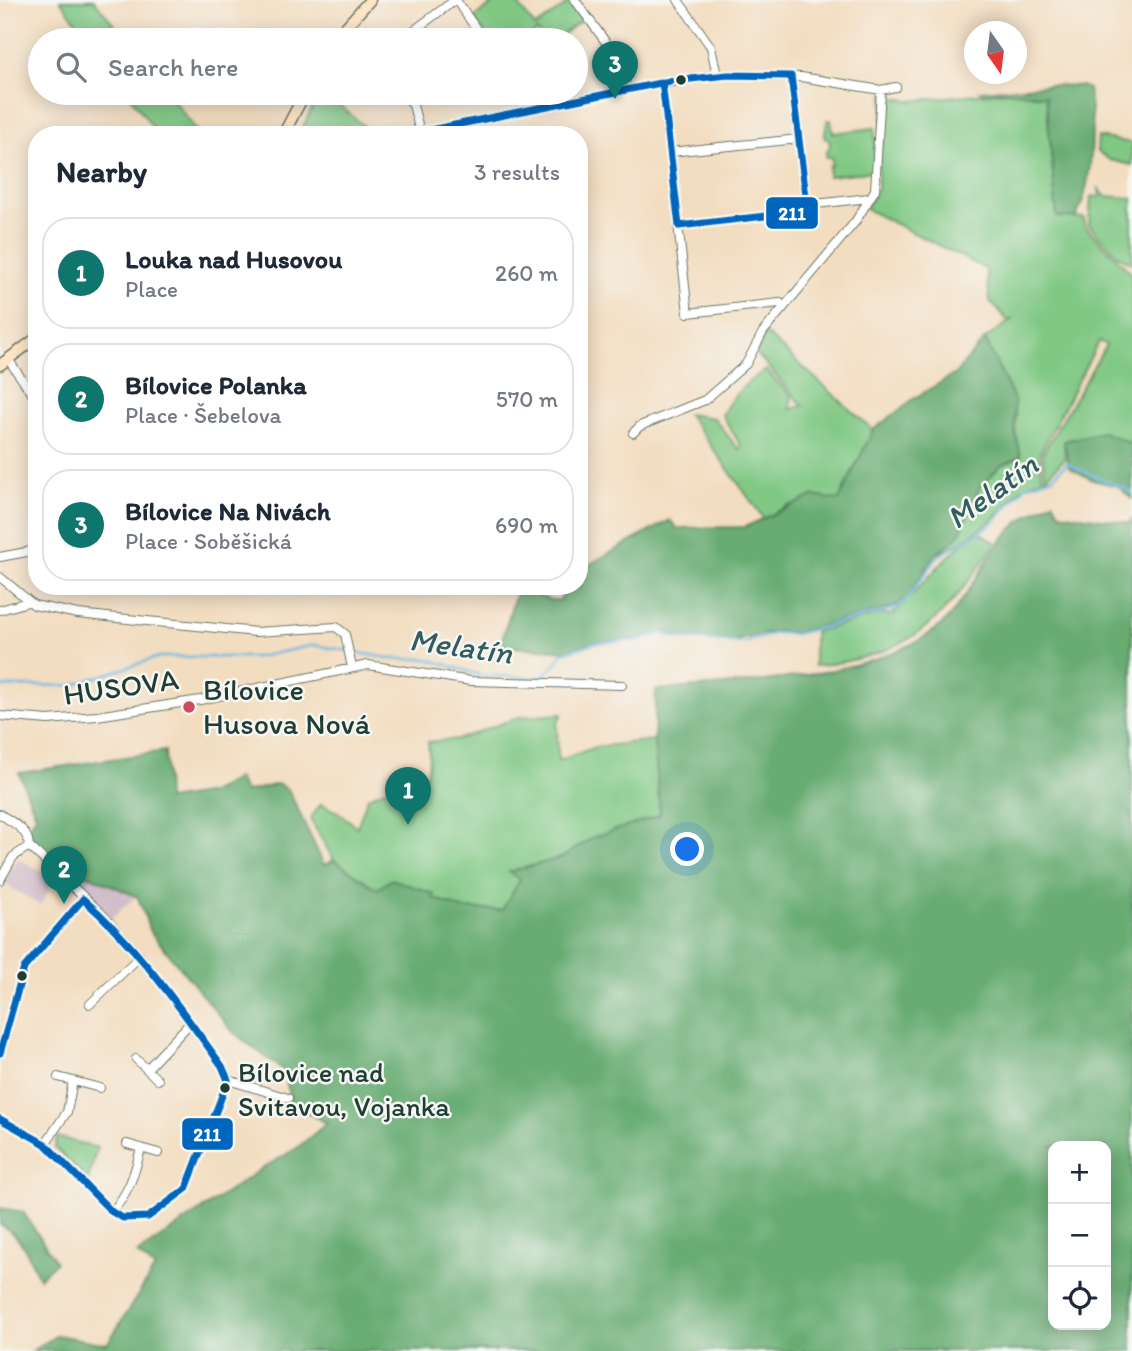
<!DOCTYPE html>
<meta charset="utf-8">
<style>
body{margin:0;font-family:Itim,sans-serif;background:#f2f2f3;color:#1f2937}
.controls{position:absolute;right:21px;bottom:21px;display:grid;overflow:hidden;border-radius:14px;box-shadow:0 4px 18px #0003}
.controls button{width:63px;height:63px;display:grid;place-items:center;padding:0;border:0;border-bottom:2px solid #e0e1e3;background:#fff;color:#1f2937;font:35px sans-serif}
.compass{position:absolute;left:964px;top:21px;width:63px;height:63px;border-radius:50%;background:#fff;box-shadow:0 4px 18px #0003;rotate:166deg}
.you{position:absolute;left:688px;top:850px;width:24px;height:24px;margin:-18px;border:5px solid #fff;border-radius:50%;background:#1a73e8;box-shadow:0 0 0 10px #1a73e833}
.badge{display:grid;place-items:center;width:46px;height:46px;border-radius:50%;background:#0f766e;color:#fff;font-size:23px;font-weight:700}
.pin{position:absolute;translate:-50% -58px;filter:drop-shadow(0 2px 4px #0008)}
.pin::after{content:'';position:absolute;top:37px;width:24px;height:21px;background:inherit;clip-path:polygon(0 0,100% 0,50% 100%)}
.list{margin:0;padding:0;list-style:none}
h2{display:flex;justify-content:space-between;align-items:center;height:91px;margin:0;padding:0 28px;font-size:30px}
h2 small{font-size:23px;font-weight:400;color:#747a83}
.list li{display:grid;grid-template-columns:46px 1fr auto;gap:21px;align-items:center;box-sizing:border-box;height:112px;margin:0 14px 14px;padding:0 14px;border:2px solid #e0e1e3;border-radius:28px}
.list b{display:block;font-size:26px;white-space:nowrap}
.list p{margin:0;font-size:23px;white-space:nowrap;color:#747a83}
.list em{font-size:23px;font-style:normal;color:#747a83}
.icon{flex:none;width:38px;height:38px;fill:none;stroke:currentColor;stroke-width:2;stroke-linecap:round;stroke-linejoin:round}
.map{position:relative;flex:none;width:1132px;height:1351px;overflow:hidden}
.search{position:absolute;background:#fff;box-shadow:0 4px 18px #0003;left:28px;top:28px;width:560px;height:77px;display:flex;align-items:center;gap:18px;box-sizing:border-box;padding:0 24px;border-radius:38px;color:#747a83;font-size:26px}
.panel{position:absolute;background:#fff;box-shadow:0 4px 18px #0003;left:28px;top:126px;width:560px;height:469px;border-radius:28px}
.map>svg:first-child{display:block}
.industrial{fill:#d1bdc9}
.green{fill:#80c884;stroke:#50825c;stroke-width:2}
.forest{fill:#68ac72;stroke:#447453;stroke-width:2;fill-rule:evenodd}
.lines{fill:none;stroke-linecap:round;stroke-linejoin:round}
.stream{stroke:#68b7e2;stroke-width:2.5}
.minor-casing{stroke:#697565;stroke-width:10}
.secondary-casing{stroke:#697565;stroke-width:13}
.minor{stroke:#fff;stroke-width:8}
.secondary{stroke:#fde5c5;stroke-width:10}
.bus-1-casing{stroke:#f6f6f2;stroke-width:12}
.bus-1{stroke:#0065bd;stroke-width:7}
.bus-dot{fill:#1f3d34;stroke:#f6f6f2;stroke-width:2.5}
.poi-dot{fill:#d1495b;stroke:#f6f6f2;stroke-width:2.5}
.labels{text-anchor:middle;stroke-width:5;stroke-linejoin:round;paint-order:stroke}
.bus-label{font-size:28px;fill:#1f3d34;stroke:#f6f6f2;text-anchor:start}
.street-label{font-size:30px;fill:#1f3d34;stroke:#f6f6f2}
.poi-label{font-size:30px;fill:#1f3d34;stroke:#f6f6f2;text-anchor:start}
.water-label{font-size:32px;font-style:italic;fill:#315c60;stroke:#f6f6f2}
.line-badge{stroke:#f6f6f2;stroke-width:2.5}
.badge-label{font-size:19px;text-anchor:middle;font-weight:bold;fill:#fff}
</style>
<div class="map">
<svg width="1132" height="1351" viewBox="0 0 1132 1351">
<rect width="100%" height="100%" fill="#f6f6f2"/>
<filter id="ink" filterUnits="userSpaceOnUse"><feTurbulence type="fractalNoise" baseFrequency=".0143" numOctaves="2"/><feDisplacementMap in="SourceGraphic" scale="14" xChannelSelector="R" yChannelSelector="G"/><feConvolveMatrix kernelMatrix="1 2 1 2 8 2 1 2 1" color-interpolation-filters="sRGB"/></filter>
<filter id="wash" filterUnits="userSpaceOnUse"><feTurbulence type="fractalNoise" baseFrequency=".00686" numOctaves="4" result="noise"/><feDisplacementMap in="SourceGraphic" scale="28" xChannelSelector="R" yChannelSelector="G"/><feGaussianBlur stdDeviation="1.57" result="paint"/><feColorMatrix in="noise" values="0 0 0 0 0 0 0 0 0 0 0 0 0 0 0 0 0 1.4 0 .05"/><feComposite in="paint" operator="in"/></filter>
<g filter="url(#wash)">
<rect width="100%" height="100%" fill="#f3ddc0"/>
<path class="industrial" d="M 18,859 L 56,879 L 40,905 L 5,884 L 7,875 Z
M 84,873 L 136,896 L 111,919 L 72,884 Z"/>
<path class="green" d="M 60,0 L 94,0 L 126,40 L 90,40 Z
M 498,0 L 515,0 L 535,27 L 570,2 L 583,19 L 555,40 L 544,40 L 537,31 L 525,40 L 490,40 L 474,18 Z
M 1005,91 L 1046,96 L 1057,217 L 1084,218 L 1086,227 L 1132,274 L 1132,444 L 1103,432 L 1064,441 L 1065,458 L 1045,479 L 1043,453 L 1106,345 L 1099,341 L 1040,453 L 1042,479 C 1017,486 1010,503 992,520 C 982,529 948,550 936,554 L 959,535 L 979,488 L 1001,465 L 1021,457 L 1015,430 L 1016,415 L 985,339 L 1013,319 L 1008,321 L 990,301 L 986,269 L 866,209 L 877,189 L 884,95 L 910,101 Z
M 128,93 L 168,93 L 200,135 L 158,135 Z
M 319,93 L 326,94 L 364,126 L 356,135 L 300,134 Z
M 827,120 L 831,120 L 833,133 L 875,128 L 874,171 L 828,176 L 829,166 L 832,165 L 831,157 L 826,157 L 826,153 L 830,147 L 829,139 L 825,139 C 823,131 828,129 827,120 Z
M 1098,137 L 1132,143 L 1132,165 L 1110,160 L 1097,151 Z
M 1099,189 L 1105,196 L 1132,198 L 1132,263 L 1118,256 L 1089,225 L 1091,196 L 1100,197 Z
M 765,333 L 873,430 L 839,500 L 789,505 L 764,519 L 688,414 L 714,418 L 739,450 L 741,446 L 722,415 C 731,397 748,380 766,370 L 792,397 L 790,409 L 803,406 L 757,354 Z
M 980,532 L 996,543 C 941,622 914,655 814,666 L 814,632 L 881,614 L 891,615 C 921,589 946,552 980,532 Z
M 562,714 L 557,724 L 558,761 L 595,747 L 654,740 L 661,816 L 592,838 L 561,858 L 511,872 L 521,879 L 502,911 L 462,909 L 432,898 L 434,894 L 377,889 L 334,860 L 310,819 L 321,804 L 338,812 L 357,827 L 368,797 L 393,786 L 392,794 C 426,787 432,775 428,742 L 459,739 L 519,717 Z
M 57,1137 L 97,1148 L 88,1180 L 55,1148 Z"/>
<path class="forest" d="M 1046,85 L 1081,86 L 1088,89 C 1095,124 1093,188 1075,218 L 1057,217 L 1046,96 L 1005,91 L 983,94 L 980,91 Z
M 985,339 L 1014,399 L 1015,431 L 1021,457 L 1001,465 L 979,488 L 959,535 L 936,554 L 907,598 L 891,608 L 795,633 L 777,631 L 730,642 L 677,637 L 663,632 L 638,639 L 593,642 L 567,651 L 500,646 L 517,589 L 551,600 L 561,600 L 562,586 L 579,586 L 579,570 L 670,520 L 677,528 L 745,527 L 813,496 L 839,500 L 873,430 L 916,397 L 955,374 Z
M 1103,432 L 1132,444 L 1132,499 L 1118,486 L 1093,480 L 1069,467 L 1064,441 Z
M 1053,501 L 1060,513 L 1130,523 L 1132,518 L 1132,1351 L 32,1351 L 57,1335 L 107,1344 L 155,1268 L 137,1254 L 261,1169 L 297,1148 L 327,1123 L 286,1102 L 290,1095 L 283,1070 L 233,1032 L 150,931 L 138,897 L 84,873 L 31,842 L 28,828 L 36,816 L 19,773 L 165,751 L 167,800 L 211,793 L 237,778 L 245,792 L 278,784 L 288,789 L 324,865 L 334,860 L 377,889 L 392,879 L 434,894 L 433,898 L 462,909 L 502,910 L 520,880 L 509,872 L 561,858 L 592,838 L 660,815 L 654,740 L 656,690 C 736,684 890,678 947,619 C 973,592 989,548 1017,524 C 1027,515 1041,508 1053,501 ZM 1053,1146 L 1106,1146 L 1106,1325 L 1053,1325 Z
M 0,1208 L 23,1212 L 56,1262 L 39,1278 C 29,1257 22,1235 0,1225 Z"/>
<g class="lines">
<path class="stream" d="M 0,687 L 73,685 L 159,657 L 258,657 L 314,645 L 393,659 L 428,659 L 480,675 L 540,678 L 554,666 L 563,653 L 594,643 L 636,641 L 662,633 L 675,638 L 745,643 L 775,633 L 795,634 L 895,609 L 907,599 L 937,557 L 991,525 L 1026,486 L 1053,477 L 1067,463 C 1089,475 1109,481 1132,492"/>
</g>
</g>
<g filter="url(#ink)">
<g class="lines">
<defs>
<path id="minor" d="M 456,0 L 484,40
M 575,0 L 618,59 L 627,89
M 678,0 L 711,47 L 717,75
M 401,40 L 455,0
M 791,76 L 807,205
M 662,82 L 688,313 L 780,303
M 404,93 L 413,105 L 420,132
M 518,93 L 522,110
M 405,135 L 627,89 L 717,75 L 801,77 L 881,90 L 896,87
M 670,152 L 799,139
M 679,226 L 801,212 L 807,205 L 869,198
M 8,359 L 37,401
M 633,433 L 640,426 L 705,400 L 746,364 L 763,332 L 855,222 L 875,190 L 881,90
M 0,557 L 37,550
M 0,577 L 34,605 L 78,614 L 256,632 L 336,627 L 345,634 L 352,668
M 0,610 L 28,602
M 0,716 L 48,720 L 97,716 L 200,700 L 368,665 L 471,681 L 622,685
M 0,814 C 13,823 28,829 29,846
M 0,880 L 13,857 L 29,846
M 90,1004 L 140,956
M 0,1053 L 24,968 L 83,899
M 136,1059 L 158,1080
M 147,1069 L 190,1023
M 58,1077 L 100,1088
M 228,1080 L 288,1098
M 0,1119 L 45,1144 L 112,1212 L 123,1218 L 148,1217 L 186,1189 L 228,1080 L 222,1066 L 140,956 L 105,917 L 29,846
M 45,1144 L 67,1112 L 73,1081
M 127,1144 L 158,1153
M 112,1212 C 129,1192 135,1173 141,1148"/>
<path id="secondary" d="M 334,40 L 370,0
M 283,135 L 305,93
M 0,365 L 37,338"/>
</defs>
<use href="#minor" class="minor-casing"/>
<use href="#secondary" class="secondary-casing"/>
<use href="#minor" class="minor"/>
<use href="#secondary" class="secondary"/>
<defs>
<path id="bus-1" d="M 662,82 L 679,226 L 801,212 L 807,205 L 791,76 L 728,75 L 681,80
M 406,135 L 670,81
M 0,1053 L 24,968 L 83,899
M 0,1119 L 45,1144 L 112,1212 L 123,1218 L 148,1217 L 186,1189 L 228,1080 L 222,1066 C 179,1007 138,947 83,899"/>
</defs>
<use href="#bus-1" class="bus-1-casing"/>
<use href="#bus-1" class="bus-1"/>
</g>
</g>
<g class="bus-dot">
<circle cx="681" cy="80" r="6"/>
<circle cx="22" cy="976" r="6"/>
<circle cx="225" cy="1088" r="6"/>
</g>
<circle class="poi-dot" cx="189" cy="707" r="7"/>
<g class="labels">
<g class="bus-label">
<text x="238" y="1082">Bílovice nad<tspan x="238" dy="34">Svitavou, Vojanka</tspan></text>
</g>
<g class="street-label">
<text transform="translate(121 687) rotate(-8)" y="10">HUSOVA</text>
</g>
<g class="poi-label">
<text x="203" y="700">Bílovice<tspan x="203" dy="34">Husova Nová</tspan></text>
</g>
<g class="water-label">
<text transform="translate(992 491) rotate(-36)" y="11">Melatín</text>
<text transform="translate(461 646) rotate(8)" y="11">Melatín</text>
</g>
</g>
<g class="line-badge">
<rect x="765" y="196" width="54" height="34" rx="7" fill="#0065bd"/>
<rect x="181" y="1117" width="53" height="34" rx="7" fill="#0065bd"/>
</g>
<g class="badge-label">
<text x="792" y="220">211</text>
<text x="207" y="1141">211</text>
</g>
</svg>
<div class="controls">
<button>+</button>
<button>−</button>
<button><svg class="icon" aria-label="locate" viewBox="0 0 24 24"><circle cx="12" cy="12" r="6"/><path d="M12 2v4M12 18v4M2 12h4M18 12h4"/></svg></button>
</div>
<svg class="compass" viewBox="-18 -18 36 36"><path d="M0-13l5 13h-10z" fill="#e53935"/><path d="M0 13l5-13h-10z" fill="#747a83"/></svg>
<div class="you"></div>
<div class="pin badge" style="left:408px;top:825px">1</div>
<div class="pin badge" style="left:64px;top:904px">2</div>
<div class="pin badge" style="left:615px;top:99px">3</div>
<div class="search"><svg class="icon" aria-label="search" viewBox="0 0 24 24"><circle cx="10" cy="10" r="6"/><path d="M15 15l6 6"/></svg>Search here</div>
<section class="panel">
<h2>Nearby<small>3 results</small></h2>
<ul class="list">
<li><span class="badge">1</span><div><b>Louka nad Husovou</b><p>Place</p></div><em>260 m</em></li>
<li><span class="badge">2</span><div><b>Bílovice Polanka</b><p>Place · Šebelova</p></div><em>570 m</em></li>
<li><span class="badge">3</span><div><b>Bílovice Na Nivách</b><p>Place · Soběšická</p></div><em>690 m</em></li>
</ul>
</section>
</div>
